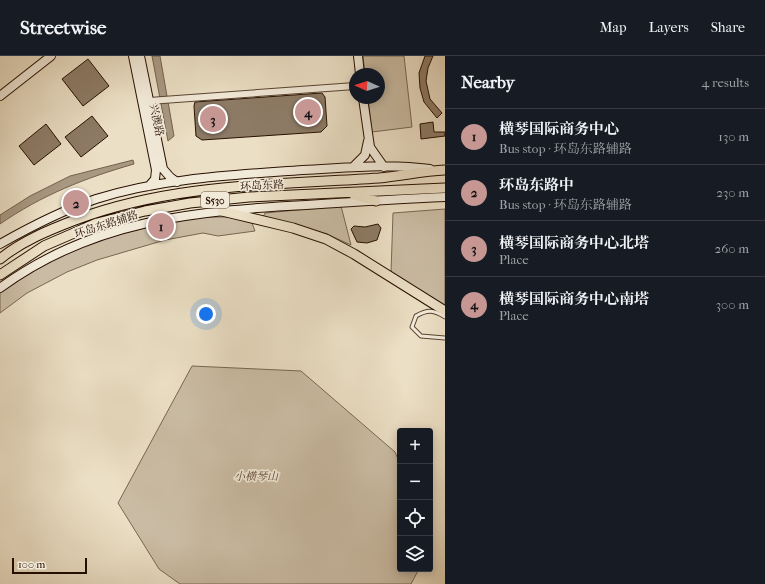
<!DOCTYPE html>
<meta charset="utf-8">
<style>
body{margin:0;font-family:"IM FELL French Canon","Noto Serif SC",serif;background:#20242c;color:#f1f3f6}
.controls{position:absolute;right:12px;bottom:12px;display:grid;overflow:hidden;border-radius:4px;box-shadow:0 2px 10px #0003}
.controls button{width:36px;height:36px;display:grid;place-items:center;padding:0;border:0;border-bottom:1px solid #363941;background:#171b24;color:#f1f3f6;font:20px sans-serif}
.compass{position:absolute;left:349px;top:12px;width:36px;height:36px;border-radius:50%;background:#171b24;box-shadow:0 2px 10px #0003;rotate:273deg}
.scale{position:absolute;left:12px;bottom:10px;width:75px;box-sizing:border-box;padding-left:4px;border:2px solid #270f00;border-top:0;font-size:11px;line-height:14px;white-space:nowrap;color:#270f00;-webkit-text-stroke:3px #f2ead9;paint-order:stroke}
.you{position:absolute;left:206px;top:258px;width:14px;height:14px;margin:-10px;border:3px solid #fff;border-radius:50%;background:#1a73e8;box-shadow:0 0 0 6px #1a73e833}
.badge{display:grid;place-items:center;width:26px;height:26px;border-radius:50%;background:#c59692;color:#111;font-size:13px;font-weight:700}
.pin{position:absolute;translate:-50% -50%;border:2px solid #fff;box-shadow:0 1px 4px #0006}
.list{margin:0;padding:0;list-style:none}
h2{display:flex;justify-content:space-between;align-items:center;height:52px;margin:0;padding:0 16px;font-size:17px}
h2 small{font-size:13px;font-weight:400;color:#9ea1a6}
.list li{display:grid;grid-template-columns:26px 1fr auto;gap:12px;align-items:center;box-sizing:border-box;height:56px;padding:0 16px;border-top:1px solid #363941}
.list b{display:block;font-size:15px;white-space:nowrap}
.list p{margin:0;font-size:13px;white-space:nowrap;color:#9ea1a6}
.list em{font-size:13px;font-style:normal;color:#9ea1a6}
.icon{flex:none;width:22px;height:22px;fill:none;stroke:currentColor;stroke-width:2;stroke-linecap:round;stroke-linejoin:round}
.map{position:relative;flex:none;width:445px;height:528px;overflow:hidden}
header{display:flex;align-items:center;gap:24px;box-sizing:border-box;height:56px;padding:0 20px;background:#171b24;border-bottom:1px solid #363941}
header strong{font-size:19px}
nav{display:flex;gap:22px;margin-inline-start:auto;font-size:14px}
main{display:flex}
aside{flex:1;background:#171b24}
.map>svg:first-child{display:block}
.green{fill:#cabca4;stroke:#786652}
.water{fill:#a89882;stroke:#74614e}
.building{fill:#8d7b66;stroke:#270f00}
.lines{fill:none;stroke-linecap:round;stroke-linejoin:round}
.lane-casing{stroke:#584331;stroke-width:5}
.street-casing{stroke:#584331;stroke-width:8}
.secondary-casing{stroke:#270f00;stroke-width:10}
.primary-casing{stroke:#270f00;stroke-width:11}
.lane{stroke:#f2ead9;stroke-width:3}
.street{stroke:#f2ead9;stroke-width:6}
.secondary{stroke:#f2ead9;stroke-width:8}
.primary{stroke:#ebdfc5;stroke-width:9}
.labels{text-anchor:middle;stroke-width:3.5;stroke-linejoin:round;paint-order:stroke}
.shield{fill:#f2ead9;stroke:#645141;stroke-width:1}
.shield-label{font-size:10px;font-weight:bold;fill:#270f00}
.street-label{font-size:11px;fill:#270f00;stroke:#f2ead9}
.park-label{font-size:11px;font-style:italic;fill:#604c39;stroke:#f2ead9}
</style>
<header>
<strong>Streetwise</strong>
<nav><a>Map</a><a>Layers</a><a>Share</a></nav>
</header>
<main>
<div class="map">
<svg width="445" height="528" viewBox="0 0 445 528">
<rect width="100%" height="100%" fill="#ebdfc5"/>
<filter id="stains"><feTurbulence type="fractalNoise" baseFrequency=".005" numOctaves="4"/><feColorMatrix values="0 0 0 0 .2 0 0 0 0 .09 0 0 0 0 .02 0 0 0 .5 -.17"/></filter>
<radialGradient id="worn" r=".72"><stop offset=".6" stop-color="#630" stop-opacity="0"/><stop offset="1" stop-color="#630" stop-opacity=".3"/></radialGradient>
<path class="green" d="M 363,0 L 404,0 L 412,71 L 372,76 L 368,42 L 379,42 L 379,18 L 365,18 Z
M 341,150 L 351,189 L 327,178 L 263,161 L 265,157 Z
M 445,153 L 445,250 L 391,217 L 393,157 Z
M 205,161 L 234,161 L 252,167 L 255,175 L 218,180 L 203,177 L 165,184 L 97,204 L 67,216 L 27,237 L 0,257 L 0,237 L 45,206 L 95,185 L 167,166 Z
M 192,310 L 301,315 L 395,396 L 400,408 L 400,513 L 419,513 L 411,528 L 180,528 L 159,513 L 118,447 Z"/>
<path class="water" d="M 152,0 L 160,0 L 174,80 L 168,85 Z
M 133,104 L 134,108 C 85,122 42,139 0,168 L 0,159 L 30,140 L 70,120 Z"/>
<path class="building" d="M 425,0 L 433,0 L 428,12 L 426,25 L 430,43 L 442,57 L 437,62 L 424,46 L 420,32 L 419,17 Z
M 88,3 L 109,30 L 83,50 L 62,23 Z
M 322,37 L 325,41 L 327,70 L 321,76 L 202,84 L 196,80 L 194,50 L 195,46 Z
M 92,60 L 108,80 L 81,101 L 65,81 Z
M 433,66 L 434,76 L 445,76 L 445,80 L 421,83 L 420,68 Z
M 46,68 L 61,88 L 34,109 L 19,90 Z
M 378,168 L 381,172 L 377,184 L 367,187 L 357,186 L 351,173 L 354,170 L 365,171 Z"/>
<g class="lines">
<defs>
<path id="lane" d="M 445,261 C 434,254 428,253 416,260 L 412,271 L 421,280 L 445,282"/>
<path id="street" d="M 149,45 L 355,30"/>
<path id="secondary" d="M 133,0 L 156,114 L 155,123 L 149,130
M 140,0 L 163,113 L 170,121 L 177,126
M 358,0 L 360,18
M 0,40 L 51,0
M 363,42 L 370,91 L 384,111
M 353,111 L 365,99 L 368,85
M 0,188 C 30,171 63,154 96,143 C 162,122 234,119 303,114 C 345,112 388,107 430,113
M 0,232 C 93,164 194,155 306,149 C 352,146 398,143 445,141"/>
<path id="primary" d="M 354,139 L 376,145
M 222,155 L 293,172 L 326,183 L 354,198 L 445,255
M 0,203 C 22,185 49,174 75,164 C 173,127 276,129 379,122 C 401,120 423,115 445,114
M 0,219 L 44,190 L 97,167 L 145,155 L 190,147 L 249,141 L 445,132"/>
</defs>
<use href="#lane" class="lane-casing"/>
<use href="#street" class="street-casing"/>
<use href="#secondary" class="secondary-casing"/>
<use href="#primary" class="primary-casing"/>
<use href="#lane" class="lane"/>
<use href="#street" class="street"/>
<use href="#secondary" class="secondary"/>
<use href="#primary" class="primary"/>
</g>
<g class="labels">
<rect class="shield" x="201" y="136" width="28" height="16" rx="3"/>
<g class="shield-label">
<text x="215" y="148">S530</text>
</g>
<g class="street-label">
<text transform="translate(157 64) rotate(78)" y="4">兴澳路</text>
<text transform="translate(262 129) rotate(-3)" y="4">环岛东路</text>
<text transform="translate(106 168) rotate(-18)" y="4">环岛东路辅路</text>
</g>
<g class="park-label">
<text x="256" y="424">小橫琴山</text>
</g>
</g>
<rect width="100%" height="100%" filter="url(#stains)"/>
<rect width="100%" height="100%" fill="url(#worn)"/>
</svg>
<div class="controls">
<button>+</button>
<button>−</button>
<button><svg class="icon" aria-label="locate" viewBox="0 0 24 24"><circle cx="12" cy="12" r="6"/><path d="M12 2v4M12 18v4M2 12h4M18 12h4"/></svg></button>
<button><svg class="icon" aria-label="layers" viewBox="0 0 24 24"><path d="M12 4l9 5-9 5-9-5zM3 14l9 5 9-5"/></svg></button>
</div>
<svg class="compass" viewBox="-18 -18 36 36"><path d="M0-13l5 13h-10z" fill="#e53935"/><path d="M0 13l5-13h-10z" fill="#9ea1a6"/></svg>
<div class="scale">100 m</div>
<div class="you"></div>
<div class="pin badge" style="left:161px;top:170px">1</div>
<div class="pin badge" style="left:76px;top:147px">2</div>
<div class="pin badge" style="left:213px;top:63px">3</div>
<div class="pin badge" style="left:308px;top:56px">4</div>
</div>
<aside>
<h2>Nearby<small>4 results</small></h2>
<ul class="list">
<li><span class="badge">1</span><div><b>横琴国际商务中心</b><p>Bus stop · 环岛东路辅路</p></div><em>130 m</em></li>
<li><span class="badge">2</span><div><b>环岛东路中</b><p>Bus stop · 环岛东路辅路</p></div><em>230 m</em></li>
<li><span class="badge">3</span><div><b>横琴国际商务中心北塔</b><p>Place</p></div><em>260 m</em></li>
<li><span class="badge">4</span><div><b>横琴国际商务中心南塔</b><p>Place</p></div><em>300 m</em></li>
</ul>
</aside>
</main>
